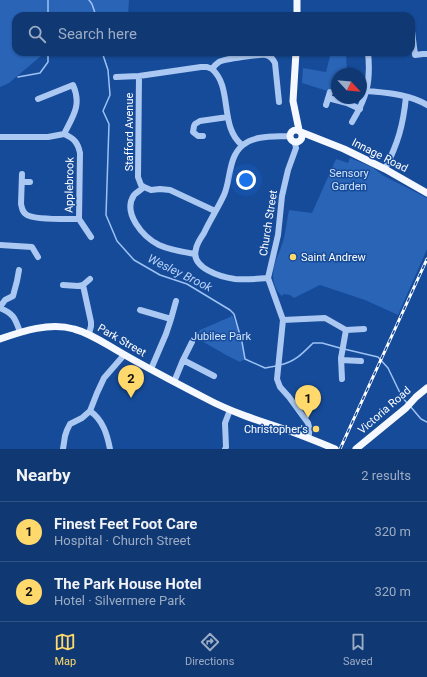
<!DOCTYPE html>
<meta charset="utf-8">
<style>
body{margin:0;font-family:Roboto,sans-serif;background:#1e437b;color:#f1f3f6}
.compass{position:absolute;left:331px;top:68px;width:36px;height:36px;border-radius:50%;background:#103873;box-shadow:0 1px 3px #0004;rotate:116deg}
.you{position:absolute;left:246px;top:180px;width:14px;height:14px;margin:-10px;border:3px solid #fff;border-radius:50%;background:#1a73e8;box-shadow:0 0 0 6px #1a73e833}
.badge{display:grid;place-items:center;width:26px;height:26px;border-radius:50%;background:#ffd96b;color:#111;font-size:13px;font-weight:700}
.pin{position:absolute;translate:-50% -33px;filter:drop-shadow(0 1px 2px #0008)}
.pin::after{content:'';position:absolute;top:21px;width:14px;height:12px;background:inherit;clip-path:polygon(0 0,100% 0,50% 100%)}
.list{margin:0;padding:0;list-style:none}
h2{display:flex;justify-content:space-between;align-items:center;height:52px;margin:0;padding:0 16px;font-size:17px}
h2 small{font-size:13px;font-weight:400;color:#9cacc4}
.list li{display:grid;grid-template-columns:26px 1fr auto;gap:12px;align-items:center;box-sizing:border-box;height:60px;padding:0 16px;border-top:1px solid #305285}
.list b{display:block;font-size:15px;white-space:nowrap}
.list p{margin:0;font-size:13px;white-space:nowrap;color:#9cacc4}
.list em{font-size:13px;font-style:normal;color:#9cacc4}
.icon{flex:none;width:22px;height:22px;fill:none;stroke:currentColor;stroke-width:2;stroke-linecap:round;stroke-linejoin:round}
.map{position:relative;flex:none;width:427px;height:449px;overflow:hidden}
.search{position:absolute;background:#103873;box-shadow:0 1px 3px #0004;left:12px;right:12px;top:12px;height:44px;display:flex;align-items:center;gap:10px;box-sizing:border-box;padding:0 14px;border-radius:12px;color:#9cacc4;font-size:15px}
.sheet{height:172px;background:#103873}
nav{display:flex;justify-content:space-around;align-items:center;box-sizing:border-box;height:56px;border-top:1px solid #305285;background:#103873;font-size:11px;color:#9cacc4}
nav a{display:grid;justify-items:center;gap:2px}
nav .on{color:#ffd96b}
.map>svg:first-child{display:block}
.green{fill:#2964b7}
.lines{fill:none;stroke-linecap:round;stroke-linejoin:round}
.stream{stroke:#9dc2f5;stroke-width:1.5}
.minor{stroke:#aac8f2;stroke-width:6}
.major{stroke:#f5f9ff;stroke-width:7}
.rail-casing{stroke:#fff;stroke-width:3}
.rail{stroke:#164b99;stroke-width:1.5;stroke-dasharray:4.5;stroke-linecap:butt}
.poi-dot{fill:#ffd96b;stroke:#164b99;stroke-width:1.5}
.labels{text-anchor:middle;stroke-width:3;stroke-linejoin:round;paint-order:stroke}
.street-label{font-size:11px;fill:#fff;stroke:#164b99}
.park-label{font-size:11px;fill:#d2e4fc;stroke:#164b99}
.poi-label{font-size:11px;fill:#fff;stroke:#164b99;text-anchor:start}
.water-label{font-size:12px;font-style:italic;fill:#b7d3f9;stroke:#164b99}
</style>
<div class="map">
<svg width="427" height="449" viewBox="0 0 427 449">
<rect width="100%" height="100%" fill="#164b99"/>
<path class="green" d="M 0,0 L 129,0 L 128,16 L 16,16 L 16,52 L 57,52 L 41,56 L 9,83 L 0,87 Z
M 331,52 L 346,52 L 347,74 L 337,74 L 337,94 L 302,83 L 303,68 L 326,72 Z
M 350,158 L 372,167 L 384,176 L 427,198 L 427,249 L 398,315 L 365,300 L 320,285 L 294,298 L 290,295 L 284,294 L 282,296 C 278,293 276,289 274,283 C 270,266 280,254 284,238 C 286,229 287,219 289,210 L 312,213 L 336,159 L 348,163 Z
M 232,315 L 241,335 L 245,359 L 240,362 L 226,355 L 195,337 L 200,330 L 230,317 Z"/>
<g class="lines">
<path class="stream" d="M 48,0 L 48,16
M 89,0 L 92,4 L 96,16
M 102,52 L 108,70 L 110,95 L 103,111 L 109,124 L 106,215 L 117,241 L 134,260 L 160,275 L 187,284 L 230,310 L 234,314 L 242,342 L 245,359 L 265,368 L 276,366
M 18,77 L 40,73 L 48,62 L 48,52
M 344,349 L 378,357 L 388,368 L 402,397 L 407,403
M 280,365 C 295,362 303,353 313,343 L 322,343 L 340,348
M 410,406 L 421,419 L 427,422"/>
<path class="minor" d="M 412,31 L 415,55 L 423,54 L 427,54
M 139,76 L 138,177 L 141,185 L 144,187
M 116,77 L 139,76 L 201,67 L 207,67 L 212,69
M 367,91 C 387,93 409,94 427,105
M 328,98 L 347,103 L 360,109
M 38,99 L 73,85 C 82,105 73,116 64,134
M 326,105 L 330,92
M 352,122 C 367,97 371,82 368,52
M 203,136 L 198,136 L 193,132 L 194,126 L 195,124 L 200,121 L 228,117
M 0,137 L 48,137 L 64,134
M 295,143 L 296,148 L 288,170 L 282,196 L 278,235 L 268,278 L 283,320 L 277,379 L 280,387 L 289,397 L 308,423 C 310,429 310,432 308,438
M 242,145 C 219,127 233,87 212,69 C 214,66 216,64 219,62 C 224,59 260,54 266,55 C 271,56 273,59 275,63 L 279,102
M 385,169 C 398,143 403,126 406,97
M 22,174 L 21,204 C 22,209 23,213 27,215 C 35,220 68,219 79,219 L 80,153 C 78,143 74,138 64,134
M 22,182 L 30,182
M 79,219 L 91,237
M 0,245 L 32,247 L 38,257
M 195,254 C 183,252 170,250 159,245 C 143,237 122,213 134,195 C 137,192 141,190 144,187 L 151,190 L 160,189 L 170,190 L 215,211
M 268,278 C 257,279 246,280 235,279 C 221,277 190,268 196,249 C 197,243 201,238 204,233 C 210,220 218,208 224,195 C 231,179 228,157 243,145 C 255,135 275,137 290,136
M 63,285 L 78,286 L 83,285 L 91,322 L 91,326 L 89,334
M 83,285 L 90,279
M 0,307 L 5,300 L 13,296 L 17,281 L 19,270
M 0,308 C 14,314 15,318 20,332
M 140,310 L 171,319 L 166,334 L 151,369
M 171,319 L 176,301
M 283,320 L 325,318 L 346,330 L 341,358 L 342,379
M 346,330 L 364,329
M 183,360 L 214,376
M 341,360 L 361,361
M 174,382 L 183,360 L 192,342
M 63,449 L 65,436 L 67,430 L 70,424 L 82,418 L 90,411
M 110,449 C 107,434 103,420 90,411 L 97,393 L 104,378 L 124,355
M 225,449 L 226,447 L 225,423 L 230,410"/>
<path class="major" d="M 297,0 L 297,16
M 296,52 L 293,101 L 299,130
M290 136a6 6 0 1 1 12 0a6 6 0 1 1-12 0Z
M 301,132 L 344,149 L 385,169 L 427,193
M 0,339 C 23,331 50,322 74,329 C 93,334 108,346 125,355 C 151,370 178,384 205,398 C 231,412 259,421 287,430 C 303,436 319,442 335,449
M 356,449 L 406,408 L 416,397 L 427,388"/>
<defs>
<path id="rail" d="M 340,449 L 427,259"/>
</defs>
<use href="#rail" class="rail-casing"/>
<use href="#rail" class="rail"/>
</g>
<g class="poi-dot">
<circle cx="293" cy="257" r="4"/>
<circle cx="316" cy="429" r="4"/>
</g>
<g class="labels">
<g class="street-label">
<text transform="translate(129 132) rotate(-90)" y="4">Stafford Avenue</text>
<text transform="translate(380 155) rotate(27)" y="4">Innage Road</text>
<text transform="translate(69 185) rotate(-89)" y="4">Applebrook</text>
<text transform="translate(268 223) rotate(-81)" y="4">Church Street</text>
<text transform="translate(122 340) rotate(30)" y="4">Park Street</text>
<text transform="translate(384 410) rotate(-41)" y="4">Victoria Road</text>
</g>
<g class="park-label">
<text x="349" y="177">Sensory<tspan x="349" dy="13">Garden</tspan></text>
<text x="221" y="340">Jubilee Park</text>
</g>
<g class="poi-label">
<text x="301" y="261">Saint Andrew</text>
<text x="308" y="433" text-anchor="end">Christopher's</text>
</g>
<g class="water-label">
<text transform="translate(180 273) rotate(26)" y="4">Wesley Brook</text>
</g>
</g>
</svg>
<svg class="compass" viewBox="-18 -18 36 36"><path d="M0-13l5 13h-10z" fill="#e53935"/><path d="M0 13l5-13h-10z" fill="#9cacc4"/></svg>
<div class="you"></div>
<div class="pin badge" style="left:308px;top:418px">1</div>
<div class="pin badge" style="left:131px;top:398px">2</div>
<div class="search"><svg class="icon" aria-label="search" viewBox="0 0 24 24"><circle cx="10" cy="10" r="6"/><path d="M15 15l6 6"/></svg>Search here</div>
</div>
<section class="sheet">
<h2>Nearby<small>2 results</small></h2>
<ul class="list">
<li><span class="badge">1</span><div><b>Finest Feet Foot Care</b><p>Hospital · Church Street</p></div><em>320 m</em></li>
<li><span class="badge">2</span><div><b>The Park House Hotel</b><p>Hotel · Silvermere Park</p></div><em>320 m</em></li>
</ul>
</section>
<nav>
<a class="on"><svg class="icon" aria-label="map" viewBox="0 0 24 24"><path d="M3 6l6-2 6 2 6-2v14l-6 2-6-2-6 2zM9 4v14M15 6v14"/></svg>Map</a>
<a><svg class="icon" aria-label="directions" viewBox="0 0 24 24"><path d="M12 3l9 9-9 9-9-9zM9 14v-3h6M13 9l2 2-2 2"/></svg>Directions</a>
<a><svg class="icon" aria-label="saved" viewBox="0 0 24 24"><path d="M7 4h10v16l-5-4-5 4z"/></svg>Saved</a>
</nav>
